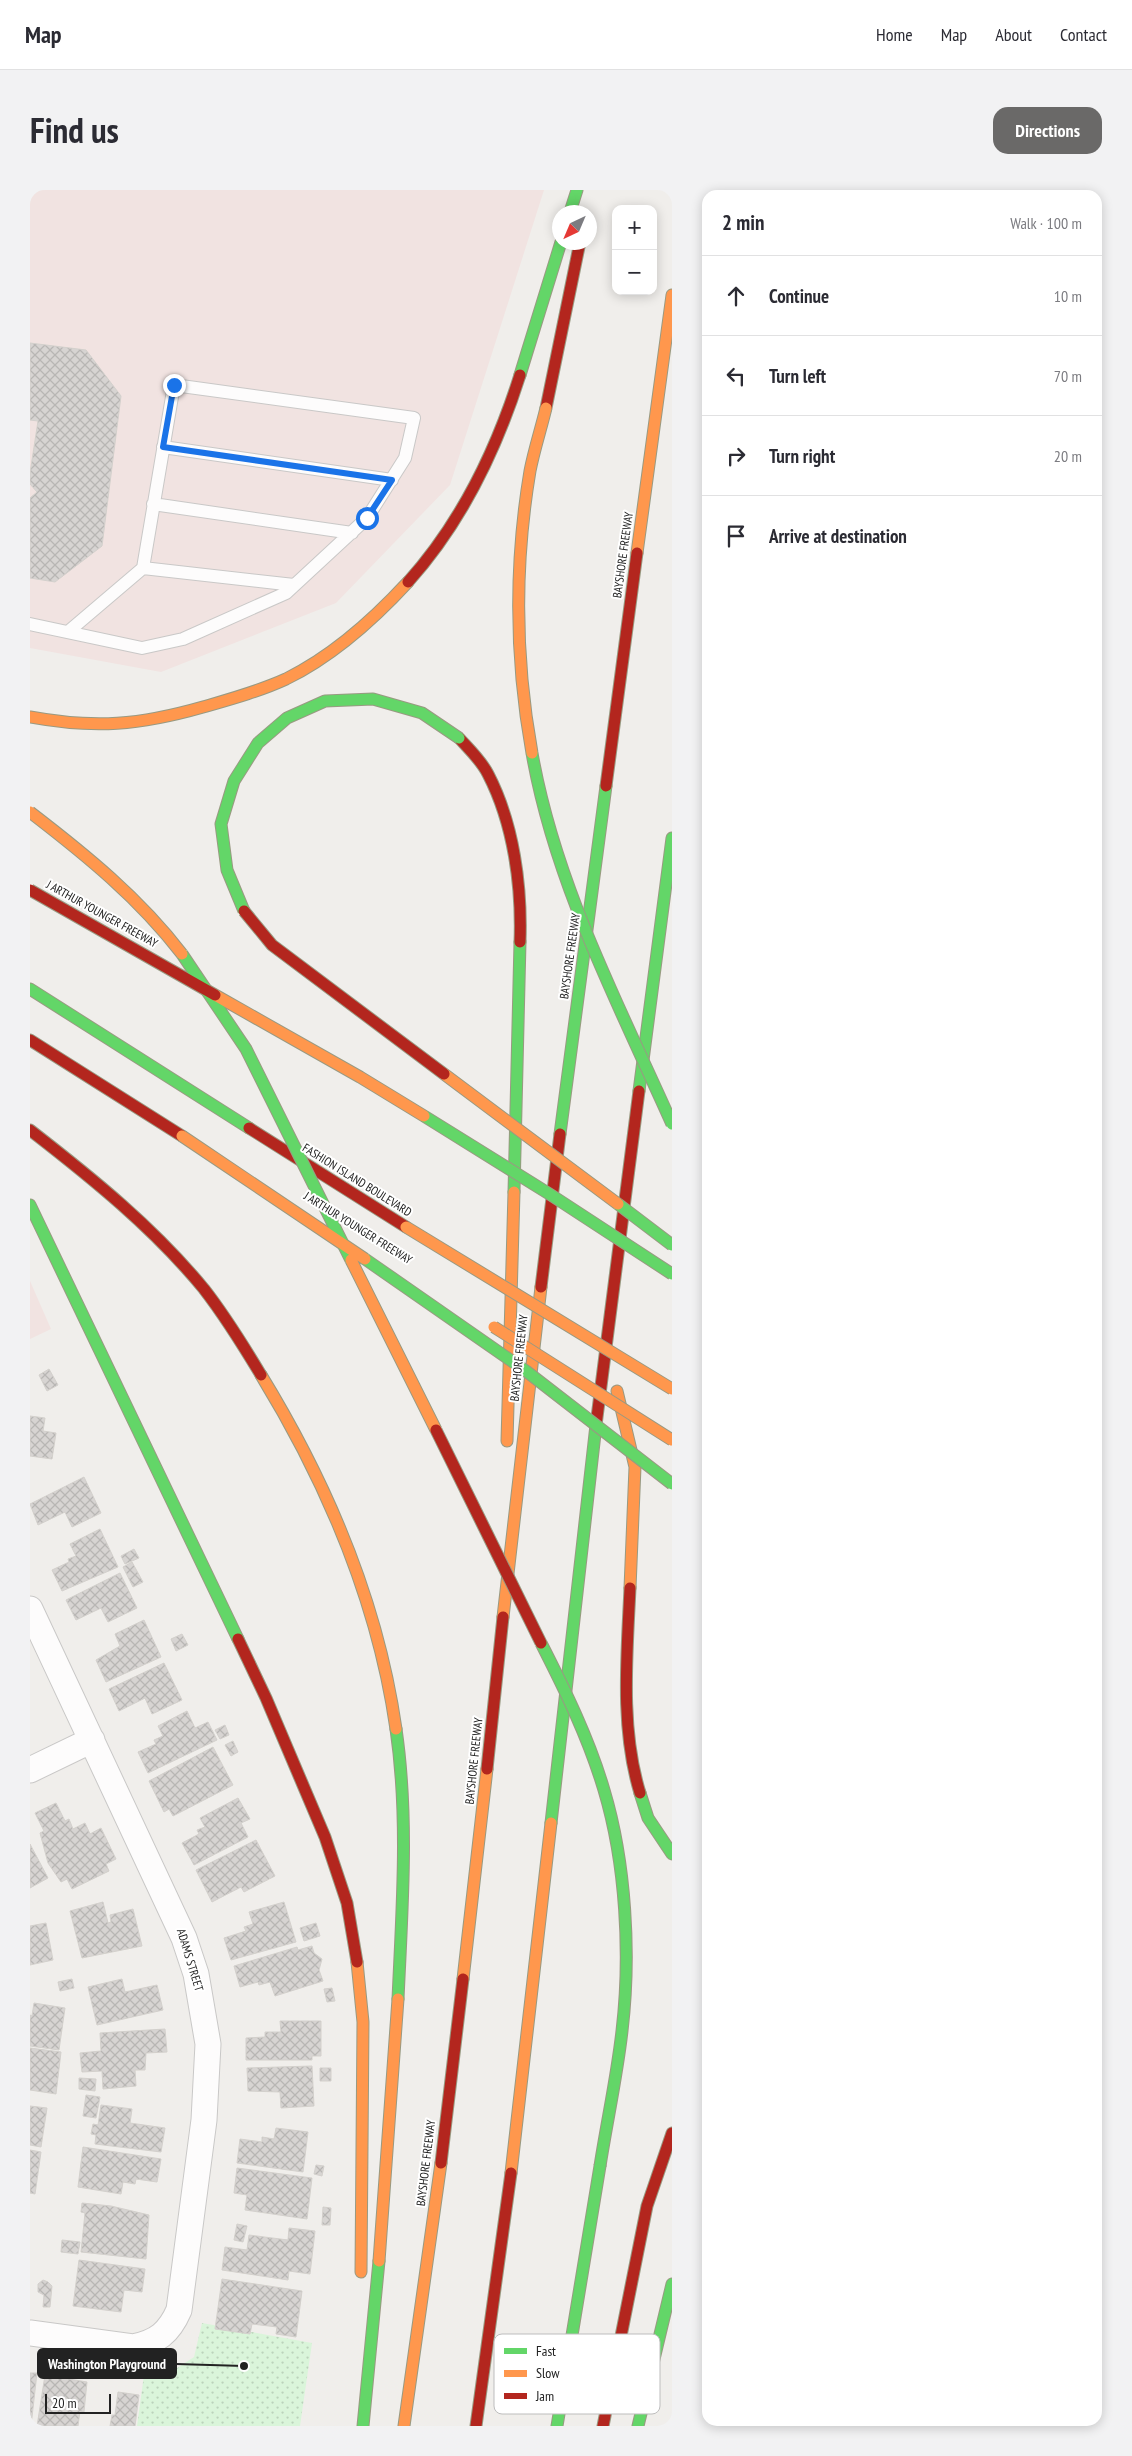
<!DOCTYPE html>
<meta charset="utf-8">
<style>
body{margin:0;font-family:"PT Sans Narrow",sans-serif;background:#f2f2f3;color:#2b2b33}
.controls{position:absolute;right:15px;top:15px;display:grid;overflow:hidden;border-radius:10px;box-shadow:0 2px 12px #0003}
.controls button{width:45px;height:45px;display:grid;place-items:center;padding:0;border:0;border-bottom:1px solid #e1e1e2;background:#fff;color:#2b2b33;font:25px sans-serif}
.compass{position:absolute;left:522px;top:15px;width:45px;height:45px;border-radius:50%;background:#fff;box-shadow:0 2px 12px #0003;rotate:224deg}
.scale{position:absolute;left:15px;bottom:12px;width:66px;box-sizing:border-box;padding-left:5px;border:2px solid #222;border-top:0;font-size:14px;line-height:18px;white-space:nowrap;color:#222;-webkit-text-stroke:4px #fff;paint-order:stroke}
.stop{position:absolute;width:15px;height:15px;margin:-11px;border:4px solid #1a73e8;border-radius:50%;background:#fff}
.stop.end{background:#1a73e8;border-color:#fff;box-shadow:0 1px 5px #0008}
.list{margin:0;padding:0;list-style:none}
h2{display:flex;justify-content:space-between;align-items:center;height:65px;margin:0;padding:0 20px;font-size:21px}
h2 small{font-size:16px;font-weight:400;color:#7c7c81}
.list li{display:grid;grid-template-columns:32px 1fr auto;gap:15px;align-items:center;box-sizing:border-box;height:80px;padding:0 20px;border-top:1px solid #e1e1e2}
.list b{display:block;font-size:19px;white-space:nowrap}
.list em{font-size:16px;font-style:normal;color:#7c7c81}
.icon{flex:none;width:28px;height:28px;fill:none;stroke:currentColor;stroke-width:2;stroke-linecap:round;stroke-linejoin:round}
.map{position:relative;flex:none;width:642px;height:2236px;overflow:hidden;border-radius:15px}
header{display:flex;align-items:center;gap:30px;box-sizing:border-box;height:70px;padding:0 25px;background:#fff;border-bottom:1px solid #e1e1e2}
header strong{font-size:24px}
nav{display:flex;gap:28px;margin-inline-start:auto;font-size:18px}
.intro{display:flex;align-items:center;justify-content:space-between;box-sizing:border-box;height:120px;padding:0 30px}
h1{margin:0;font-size:35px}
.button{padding:12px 22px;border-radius:15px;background:#6a6968;color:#fff;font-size:18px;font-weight:700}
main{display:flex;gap:30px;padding:0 30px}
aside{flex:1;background:#fff;border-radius:15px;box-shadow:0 2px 12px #0003}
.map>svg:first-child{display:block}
.commercial{fill:#f1e3e1}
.park{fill:url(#park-dots)}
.building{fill:url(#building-cross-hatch);stroke:#d3d0cc}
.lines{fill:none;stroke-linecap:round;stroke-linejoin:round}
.lane-casing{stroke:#c9c8c7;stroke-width:14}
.street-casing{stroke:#c9c8c7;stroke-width:27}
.fast-casing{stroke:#999a82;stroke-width:13}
.slow-casing{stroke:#999a82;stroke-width:13}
.jam-casing{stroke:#999a82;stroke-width:13}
.lane{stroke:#fdfcfc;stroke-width:12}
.street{stroke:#fdfcfc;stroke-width:25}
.fast{stroke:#63d668;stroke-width:11}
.slow{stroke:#ff974d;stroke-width:11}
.jam{stroke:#b3261e;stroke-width:11}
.fast-bridge-casing{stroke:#999a82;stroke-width:13;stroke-linecap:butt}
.slow-bridge-casing{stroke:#999a82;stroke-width:13;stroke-linecap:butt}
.jam-bridge-casing{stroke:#999a82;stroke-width:13;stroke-linecap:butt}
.fast-bridge{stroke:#63d668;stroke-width:11}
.slow-bridge{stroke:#ff974d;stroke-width:11}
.jam-bridge{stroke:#b3261e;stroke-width:11}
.route{stroke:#1a73e8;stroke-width:6}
.labels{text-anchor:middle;stroke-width:4;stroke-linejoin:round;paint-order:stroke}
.street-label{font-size:12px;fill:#222;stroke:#fff}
.key{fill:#fff;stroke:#bdbdbd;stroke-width:1}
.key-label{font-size:14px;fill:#222}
.leader{fill:none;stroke:#222;stroke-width:2}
.callout-dot{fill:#222;stroke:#fff;stroke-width:2}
.callout{fill:#222;stroke:#222;stroke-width:2}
.callout-label{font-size:14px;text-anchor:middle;font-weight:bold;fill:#fff}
</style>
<header>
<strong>Map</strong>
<nav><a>Home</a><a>Map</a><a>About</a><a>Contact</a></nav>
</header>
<div class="intro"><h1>Find us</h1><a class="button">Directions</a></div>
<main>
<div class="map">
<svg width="642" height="2236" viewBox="0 0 642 2236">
<defs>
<pattern id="park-dots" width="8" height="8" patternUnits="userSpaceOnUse" patternTransform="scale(1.25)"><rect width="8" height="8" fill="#daf5da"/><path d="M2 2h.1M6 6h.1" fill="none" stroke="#bbd2bb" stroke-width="1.8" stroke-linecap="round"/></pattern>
<pattern id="building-cross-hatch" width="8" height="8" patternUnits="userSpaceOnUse" patternTransform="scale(1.25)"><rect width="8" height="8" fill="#d7d4d2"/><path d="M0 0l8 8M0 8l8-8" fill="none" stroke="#b8b6b4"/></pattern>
</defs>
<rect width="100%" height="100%" fill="#f0eeeb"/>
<path class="commercial" d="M 0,0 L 514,0 L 420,295 L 306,413 L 131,482 L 0,458 Z
M 0,1091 L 21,1139 L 0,1149 Z"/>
<path class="park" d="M 172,2133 L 282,2153 L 270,2236 L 107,2236 L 114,2185 L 135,2186 L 164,2167 Z"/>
<path class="building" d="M 0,153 L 56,160 L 91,206 L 72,356 L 25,392 L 0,388 L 0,308 L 7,302 L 0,294 L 0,283 L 8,231 L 0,230 Z
M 19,1179 L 28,1195 L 17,1201 L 9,1185 Z
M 0,1226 L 15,1228 L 13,1241 L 26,1243 L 22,1269 L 0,1266 Z
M 54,1287 L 71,1323 L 42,1337 L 35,1322 L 8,1335 L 0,1314 Z
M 70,1339 L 88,1377 L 32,1401 L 22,1380 L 39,1372 L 38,1369 L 46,1366 L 40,1354 Z
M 104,1359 L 109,1368 L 95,1374 L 91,1366 Z
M 102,1372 L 113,1392 L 103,1397 L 93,1377 Z
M 90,1383 L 107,1418 L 78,1432 L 71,1418 L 46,1430 L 36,1410 Z
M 114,1430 L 131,1467 L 76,1492 L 66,1470 L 90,1456 L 85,1444 Z
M 152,1444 L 158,1455 L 146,1461 L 141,1449 Z
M 134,1473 L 152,1510 L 122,1524 L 115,1508 L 89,1521 L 79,1499 Z
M 157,1521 L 165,1538 L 178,1532 L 187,1550 L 118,1583 L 108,1562 L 126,1554 L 124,1550 L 133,1546 L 128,1536 Z
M 195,1535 L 199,1545 L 190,1549 L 185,1540 Z
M 203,1551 L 208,1562 L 201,1566 L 195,1555 Z
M 183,1557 L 203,1595 L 143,1626 L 139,1619 L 134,1622 L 119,1591 Z
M 208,1608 L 220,1629 L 211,1633 L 218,1647 L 164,1675 L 152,1653 L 169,1644 L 167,1640 L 175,1637 L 170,1628 Z
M 26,1613 L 35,1631 L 39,1629 L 43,1639 L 55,1633 L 60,1644 L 71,1638 L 86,1669 L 76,1674 L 79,1681 L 42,1699 L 37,1689 L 31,1692 L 18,1673 L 10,1643 L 14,1641 L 5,1623 Z
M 226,1650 L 245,1686 L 214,1702 L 211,1697 L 182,1712 L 166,1680 Z
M 0,1654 L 18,1688 L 0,1698 Z
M 73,1712 L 78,1733 L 81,1732 L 80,1725 L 103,1719 L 112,1756 L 52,1768 L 40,1721 Z
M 254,1712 L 266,1752 L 201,1770 L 194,1748 L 216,1741 L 214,1737 L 223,1734 L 219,1722 Z
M 16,1733 L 23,1770 L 0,1775 L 0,1736 Z
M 286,1733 L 290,1746 L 274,1751 L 270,1738 Z
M 282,1756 L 284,1763 L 292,1769 L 289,1780 L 293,1791 L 245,1806 L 240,1792 L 229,1795 L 228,1792 L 210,1797 L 204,1776 L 267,1757 L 268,1760 Z
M 42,1789 L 44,1798 L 30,1801 L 28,1792 Z
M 92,1789 L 95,1802 L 127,1795 L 133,1820 L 67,1835 L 58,1797 Z
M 302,1798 L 305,1811 L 297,1812 L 294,1799 Z
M 4,1813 L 35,1818 L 29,1860 L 0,1856 L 0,1825 L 2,1826 Z
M 250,1831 L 291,1831 L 291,1866 L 282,1866 L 282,1870 L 216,1870 L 216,1848 L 235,1847 L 235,1842 L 251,1842 Z
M 135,1839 L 137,1862 L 116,1863 L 115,1880 L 105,1880 L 106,1896 L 73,1899 L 72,1881 L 52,1882 L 50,1863 L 71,1861 L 70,1843 Z
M 0,1858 L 31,1862 L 26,1904 L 0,1900 Z
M 282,1876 L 284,1916 L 251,1918 L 250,1902 L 218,1901 L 217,1878 Z
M 290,1878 L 301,1878 L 301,1891 L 290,1891 Z
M 49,1888 L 66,1889 L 65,1901 L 49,1899 Z
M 56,1905 L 70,1907 L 66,1928 L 53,1926 Z
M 71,1915 L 102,1919 L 100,1933 L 135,1938 L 131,1962 L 65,1954 L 66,1945 L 61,1944 L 63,1934 L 68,1935 Z
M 0,1916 L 17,1918 L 11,1957 L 0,1955 Z
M 246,1938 L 278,1942 L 273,1982 L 207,1973 L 210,1949 L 232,1952 L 232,1947 L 244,1949 Z
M 53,1957 L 131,1969 L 127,1992 L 106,1989 L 105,1994 L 93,1992 L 91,2004 L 48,1997 Z
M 0,1960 L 11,1962 L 5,2004 L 0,2003 Z
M 286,1975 L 294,1976 L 292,1986 L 284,1984 Z
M 207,1978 L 282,1988 L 277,2029 L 215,2020 L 217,2005 L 204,2003 Z
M 52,2013 L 81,2016 L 119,2025 L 116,2069 L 51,2062 L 55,2023 L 51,2022 Z
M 293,2017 L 301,2018 L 300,2035 L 292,2035 Z
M 207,2034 L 217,2036 L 213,2052 L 204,2050 Z
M 259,2038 L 285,2041 L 280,2084 L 259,2081 L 258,2090 L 192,2080 L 195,2057 L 217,2060 L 219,2045 L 258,2050 Z
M 32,2050 L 50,2052 L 48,2064 L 31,2062 Z
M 49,2070 L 115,2079 L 112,2102 L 94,2100 L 91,2122 L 43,2116 Z
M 192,2089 L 272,2101 L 266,2147 L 246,2144 L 247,2137 L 222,2134 L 220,2144 L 185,2139 Z
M 13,2090 L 18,2092 L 22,2096 L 20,2117 L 13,2117 L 14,2105 L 8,2102 L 8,2094 Z
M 0,2183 L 7,2183 L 1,2236 L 0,2236 Z
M 15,2185 L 57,2192 L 54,2222 L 50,2221 L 48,2236 L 7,2236 Z
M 88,2202 L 109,2205 L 105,2236 L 80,2236 L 82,2225 L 85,2225 Z"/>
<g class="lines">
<defs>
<path id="lane" d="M 133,257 L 362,290
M 123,314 L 322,343
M 113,378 L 264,395
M 0,434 L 112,458 L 153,449 L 256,403 L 337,328 L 375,268 L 384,228 L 144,195 L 113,378 L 39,441"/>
<path id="street" d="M 0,1419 L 154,1748 L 166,1784 L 178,1854 L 174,1930 L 149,2120 C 139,2143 127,2152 103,2157 L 0,2143
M 0,1580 L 62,1550"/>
<path id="fast" d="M 540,22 L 547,0
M 490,185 L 531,52
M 0,799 L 219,938
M 609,901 L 642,648
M 530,944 L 576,596
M 484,1002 L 490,752
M 0,1015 L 208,1449
M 366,1539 C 379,1628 372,1719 368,1809
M 610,1603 L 618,1628 L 642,1664
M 521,1633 L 566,1235
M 333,2236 L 349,2071
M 527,2236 L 570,1976
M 608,2236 L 642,2094"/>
<path id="slow" d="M 607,363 L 642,105
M 0,527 C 65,539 110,535 173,517 C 201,509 230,501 256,489 C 303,466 343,430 378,392
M 231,1185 C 297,1293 348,1413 366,1539
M 587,1201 L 605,1277 L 600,1398
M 477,1251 L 484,1002
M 473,1427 L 511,1097
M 327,1772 L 333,1832 L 331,2082
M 433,1789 L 457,1579
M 481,1983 L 521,1633
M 349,2071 L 368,1809
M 374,2236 L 411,1973"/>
<path id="jam" d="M 516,218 L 550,52
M 378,392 C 432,332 466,261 490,185
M 429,548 C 439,559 451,570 458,584 C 484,634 492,697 490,752
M 576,596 L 607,363
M 0,850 L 152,946
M 219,938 L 376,1037
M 0,940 C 62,988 124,1038 174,1099 C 195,1126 213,1155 231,1185
M 511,1097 L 530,944
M 566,1235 L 609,901
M 600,1398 C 597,1465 590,1538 610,1603
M 208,1449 L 236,1508 L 295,1647 L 317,1713 L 327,1772
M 457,1579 L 473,1427
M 411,1973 L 433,1789
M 446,2236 L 481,1983
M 573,2236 L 617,2016 L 642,1943"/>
</defs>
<use href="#lane" class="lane-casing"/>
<use href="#street" class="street-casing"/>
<use href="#fast" class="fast-casing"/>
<use href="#slow" class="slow-casing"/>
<use href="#jam" class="jam-casing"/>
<use href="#lane" class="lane"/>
<use href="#street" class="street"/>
<use href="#fast" class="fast"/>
<use href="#slow" class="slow"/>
<use href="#jam" class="jam"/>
<defs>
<path id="fast-bridge" d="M 502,563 C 525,694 588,813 642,934
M 214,721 L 197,680 L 191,634 L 204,591 L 228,553 L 257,528 L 295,511 L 343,509 L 392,523 L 429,548
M 152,764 L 216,859 L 321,1070
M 394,926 L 521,1005 L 642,1084
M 588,1014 L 642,1055
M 335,1069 L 496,1181 L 642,1294
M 511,1453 C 535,1500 559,1549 574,1600 C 596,1673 601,1765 592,1841 C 587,1886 577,1931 570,1976"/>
<path id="slow-bridge" d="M 502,563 C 485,469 484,376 500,281 C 504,260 511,239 516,218
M 0,622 C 56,665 109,708 152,764
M 185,805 L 330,887 L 394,926
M 414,884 L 588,1014
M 152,946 L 335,1069
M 376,1037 L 642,1199
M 321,1070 L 406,1240
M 464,1137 L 642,1250"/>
<path id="jam-bridge" d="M 0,700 L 185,805
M 214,721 L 242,755 L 414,884
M 406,1240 L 511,1453"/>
</defs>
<use href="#fast-bridge" class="fast-bridge-casing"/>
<use href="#slow-bridge" class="slow-bridge-casing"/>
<use href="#jam-bridge" class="jam-bridge-casing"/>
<use href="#fast-bridge" class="fast-bridge"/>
<use href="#slow-bridge" class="slow-bridge"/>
<use href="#jam-bridge" class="jam-bridge"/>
</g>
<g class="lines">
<path class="route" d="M 144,195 L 133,257 L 362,290 L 337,328"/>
</g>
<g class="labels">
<g class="street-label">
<text transform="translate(593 365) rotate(-82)" y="4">BAYSHORE FREEWAY</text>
<text transform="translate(72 724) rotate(29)" y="4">J ARTHUR YOUNGER FREEWAY</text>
<text transform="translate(540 766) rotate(-82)" y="4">BAYSHORE FREEWAY</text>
<text transform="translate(327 990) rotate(32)" y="4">FASHION ISLAND BOULEVARD</text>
<text transform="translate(328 1038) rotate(32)" y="4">J ARTHUR YOUNGER FREEWAY</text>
<text transform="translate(489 1168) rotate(-84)" y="4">BAYSHORE FREEWAY</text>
<text transform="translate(444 1571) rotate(-84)" y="4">BAYSHORE FREEWAY</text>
<text transform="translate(160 1770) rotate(73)" y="4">ADAMS STREET</text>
<text transform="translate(396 1973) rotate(-83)" y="4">BAYSHORE FREEWAY</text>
</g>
</g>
<rect x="464" y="2144" width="166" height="80" rx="8" class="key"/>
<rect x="474" y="2158" width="23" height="6" fill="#63d668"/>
<rect x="474" y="2180" width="23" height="7" fill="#ff974d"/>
<rect x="474" y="2203" width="23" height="6" fill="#b3261e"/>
<g class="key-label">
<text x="506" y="2166">Fast</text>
<text x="506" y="2188">Slow</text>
<text x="506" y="2211">Jam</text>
</g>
<path class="leader" d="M214 2176L146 2174"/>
<circle class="callout-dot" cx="214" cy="2176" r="5"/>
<rect class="callout" x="8" y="2159" width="138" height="29" rx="5"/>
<g class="callout-label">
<text x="77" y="2179">Washington Playground</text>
</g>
</svg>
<div class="controls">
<button>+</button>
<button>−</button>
</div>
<svg class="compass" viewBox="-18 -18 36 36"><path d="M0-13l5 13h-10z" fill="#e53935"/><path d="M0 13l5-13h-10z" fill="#7c7c81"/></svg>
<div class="scale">20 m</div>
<div class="stop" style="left:337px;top:328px"></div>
<div class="stop end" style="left:144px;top:195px"></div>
</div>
<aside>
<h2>2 min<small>Walk · 100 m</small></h2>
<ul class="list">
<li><svg class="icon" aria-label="ahead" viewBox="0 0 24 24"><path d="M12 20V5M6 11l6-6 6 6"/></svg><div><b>Continue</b></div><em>10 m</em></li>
<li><svg class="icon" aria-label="left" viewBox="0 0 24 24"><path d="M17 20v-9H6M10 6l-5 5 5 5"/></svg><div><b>Turn left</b></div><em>70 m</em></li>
<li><svg class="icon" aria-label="right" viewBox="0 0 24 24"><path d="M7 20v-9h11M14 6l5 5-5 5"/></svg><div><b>Turn right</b></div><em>20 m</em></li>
<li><svg class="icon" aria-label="arrive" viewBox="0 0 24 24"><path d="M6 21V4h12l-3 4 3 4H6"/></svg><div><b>Arrive at destination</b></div></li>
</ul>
</aside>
</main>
